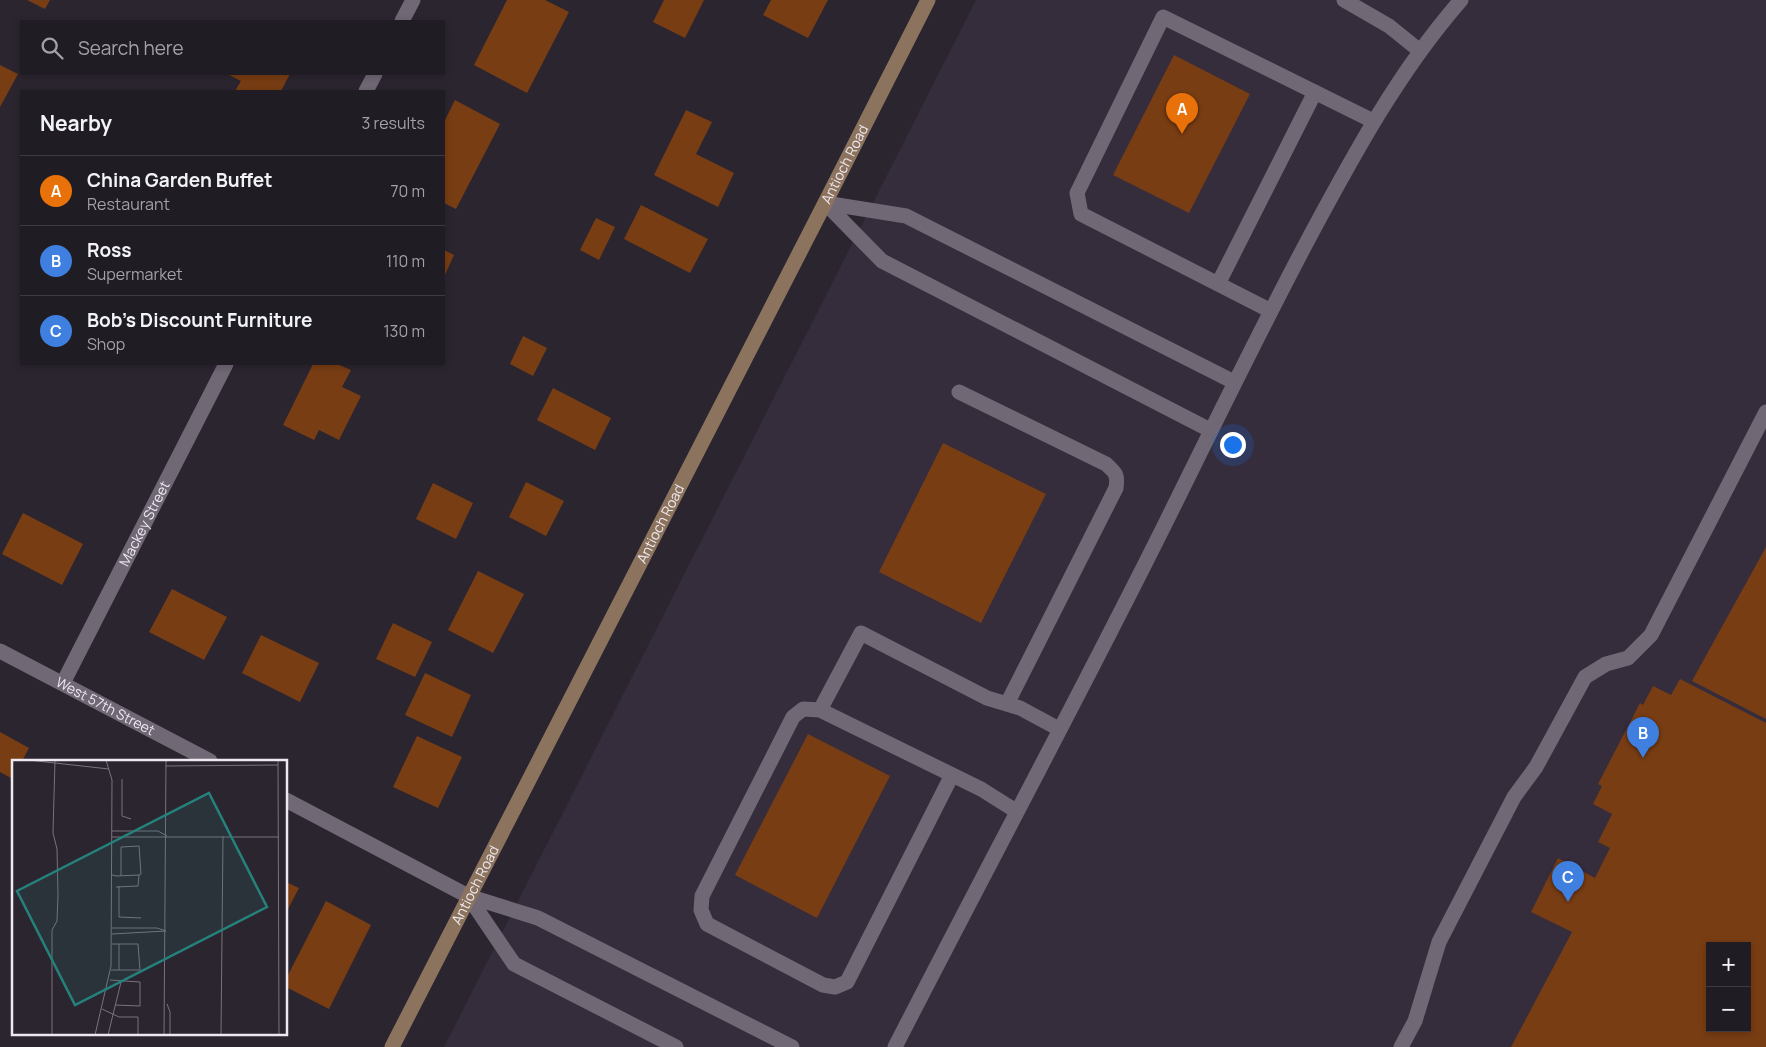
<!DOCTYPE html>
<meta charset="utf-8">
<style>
body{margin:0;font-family:Manrope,sans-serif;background:#2d2931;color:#f1f3f6}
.controls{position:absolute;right:15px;bottom:15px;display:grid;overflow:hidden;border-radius:0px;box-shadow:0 2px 8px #0003}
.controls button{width:45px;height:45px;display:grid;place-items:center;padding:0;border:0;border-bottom:1px solid #3d3a41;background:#201c24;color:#f1f3f6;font:25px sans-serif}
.you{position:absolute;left:1232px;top:444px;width:18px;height:18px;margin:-12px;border:4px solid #fff;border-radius:50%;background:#1a73e8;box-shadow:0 0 0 8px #1a73e833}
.badge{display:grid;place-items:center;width:32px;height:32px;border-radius:50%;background:#8c9099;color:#fff;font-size:16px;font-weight:700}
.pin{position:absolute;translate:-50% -41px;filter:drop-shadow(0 1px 2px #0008)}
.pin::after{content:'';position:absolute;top:26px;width:18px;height:15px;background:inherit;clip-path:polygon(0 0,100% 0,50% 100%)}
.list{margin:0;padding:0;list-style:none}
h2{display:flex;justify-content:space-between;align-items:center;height:65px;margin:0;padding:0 20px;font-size:21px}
h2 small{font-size:16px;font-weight:400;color:#a2a1a6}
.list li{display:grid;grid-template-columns:32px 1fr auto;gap:15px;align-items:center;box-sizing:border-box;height:70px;padding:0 20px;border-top:1px solid #3d3a41}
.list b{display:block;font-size:19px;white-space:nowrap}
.list p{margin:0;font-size:16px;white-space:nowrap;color:#a2a1a6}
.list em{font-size:16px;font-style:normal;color:#a2a1a6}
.icon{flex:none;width:28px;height:28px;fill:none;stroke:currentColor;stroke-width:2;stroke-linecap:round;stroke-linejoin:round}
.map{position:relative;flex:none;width:1766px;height:1047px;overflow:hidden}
.search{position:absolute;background:#201c24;box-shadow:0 2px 8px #0003;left:20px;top:20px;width:425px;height:55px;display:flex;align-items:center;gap:12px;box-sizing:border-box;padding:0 18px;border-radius:0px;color:#a2a1a6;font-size:19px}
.panel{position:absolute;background:#201c24;box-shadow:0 2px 8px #0003;left:20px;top:90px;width:425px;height:275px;border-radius:0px}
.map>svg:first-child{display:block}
.built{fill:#352c3c;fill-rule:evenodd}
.building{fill:#793d13;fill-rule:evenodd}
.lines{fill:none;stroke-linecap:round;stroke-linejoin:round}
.service{stroke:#706875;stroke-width:15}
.minor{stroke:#706875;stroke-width:15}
.secondary{stroke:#8c735d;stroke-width:15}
.labels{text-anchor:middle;stroke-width:4;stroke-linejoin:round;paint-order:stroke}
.street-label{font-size:14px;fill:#ede9f1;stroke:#120f14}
.inset-road{fill:none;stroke:#79737d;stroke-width:1}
.view{fill:#25827b;fill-opacity:0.15;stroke:#25827b;stroke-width:2.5}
.inset-edge{fill:none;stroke:#ede9f1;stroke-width:2.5}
</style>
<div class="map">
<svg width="1766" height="1047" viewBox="0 0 1766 1047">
<rect width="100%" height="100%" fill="#2b2530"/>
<path class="built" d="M 976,0 L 1766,0 L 1766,1047 L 444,1047 ZM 1710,946 L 1747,946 L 1747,1028 L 1710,1028 Z"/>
<path class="building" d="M 27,0 L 50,0 L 45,9 Z
M 507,0 L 545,0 L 569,12 L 527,93 L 474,65 Z
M 664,0 L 704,0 L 685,38 L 653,22 Z
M 771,0 L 828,0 L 808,38 L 763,15 Z
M 1174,55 L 1250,94 L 1189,213 L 1113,175 Z
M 0,65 L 18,74 L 0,107 Z
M 227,74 L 290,74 L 281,91 L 235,91 L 241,81 Z
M 455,100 L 500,124 L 456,209 L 444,203 L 444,122 Z
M 686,110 L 712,122 L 696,154 L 734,173 L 718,207 L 654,175 Z
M 641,205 L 708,239 L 690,273 L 624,239 Z
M 596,218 L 615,227 L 599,260 L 580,250 Z
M 444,250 L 454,255 L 444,277 Z
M 523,336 L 547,348 L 533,376 L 510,364 Z
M 313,364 L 337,364 L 351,370 L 342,387 L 361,396 L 339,440 L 319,430 L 314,440 L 283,425 Z
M 553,388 L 611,418 L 595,450 L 537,420 Z
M 943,443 L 1046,494 L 981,623 L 879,572 Z
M 526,482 L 564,501 L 546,536 L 509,517 Z
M 433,483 L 473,503 L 456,539 L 416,519 Z
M 23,513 L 83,544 L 62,585 L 2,554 Z
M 1766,547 L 1766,719 L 1692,681 Z
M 478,571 L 524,594 L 493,653 L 448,630 Z
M 172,589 L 227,617 L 204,660 L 149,632 Z
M 393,623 L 432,642 L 415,677 L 376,659 Z
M 261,635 L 319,663 L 300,702 L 242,673 Z
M 425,673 L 471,695 L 452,737 L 405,715 Z
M 1680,679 L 1766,723 L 1766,1047 L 1511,1047 L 1572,932 L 1531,912 L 1558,858 L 1595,878 L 1610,848 L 1598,842 L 1612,814 L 1593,804 L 1602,786 L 1598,784 L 1640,703 L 1643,705 L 1653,686 L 1671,695 ZM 1710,946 L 1747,946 L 1747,1028 L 1710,1028 Z
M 0,732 L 29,748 L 22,761 L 14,761 L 13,779 L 0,772 Z
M 808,734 L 890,776 L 817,918 L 735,875 Z
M 417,736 L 462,757 L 438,808 L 393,787 Z
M 286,882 L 299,888 L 286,913 Z
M 326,901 L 371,925 L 329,1009 L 286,987 L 286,979 Z"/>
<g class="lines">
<path class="service" d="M 1344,0 L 1389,26 L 1420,51
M 825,203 L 882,261 L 1210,430
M 825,203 L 906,216 L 1234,382
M 1218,284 L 1315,92
M 1271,311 L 1081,214 L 1077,193 L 1163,17 L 1373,121
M 959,392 L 1106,464 C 1116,473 1118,475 1116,488 L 1007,704
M 820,710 L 861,633 L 987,698 L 1020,708 L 1059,729
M 952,775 L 847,982 L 835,987 L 823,985 L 707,924 L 701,910 L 702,896 L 793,717 L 803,709 L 820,710 L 981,789 L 1016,811
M 468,896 L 538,918 L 792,1047
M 468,896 L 514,964 L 676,1047
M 895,1047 C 985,871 1079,697 1167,520 C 1214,425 1260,330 1310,236 C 1354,154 1399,71 1461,0
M 1401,1047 L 1415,1021 L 1439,942 L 1514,797 L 1536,767 L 1585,677 L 1606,664 L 1628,658 L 1651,635 L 1766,412"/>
<g class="minor">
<path d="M 402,21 L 413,0"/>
<path d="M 366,91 L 375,74"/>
<path id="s1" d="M 0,651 L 210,761"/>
<path id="s2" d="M 63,683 L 226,364"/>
<path d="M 286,800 L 468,896"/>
</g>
<path class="secondary" id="s3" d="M 392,1047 L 825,203 L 928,0"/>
</g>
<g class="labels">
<g class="street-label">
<text dy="5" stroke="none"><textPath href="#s3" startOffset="992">Antioch Road</textPath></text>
<text dy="5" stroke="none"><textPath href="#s2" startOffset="179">Mackey Street</textPath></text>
<text dy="5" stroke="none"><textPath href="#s3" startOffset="588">Antioch Road</textPath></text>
<text dy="5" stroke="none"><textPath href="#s1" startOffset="119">West 57th Street</textPath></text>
<text dy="5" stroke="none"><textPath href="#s3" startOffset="182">Antioch Road</textPath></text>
</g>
</g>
<g transform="translate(12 760)">
<rect width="275" height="275" fill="#2b2530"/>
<path class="inset-road" d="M 16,0 L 97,9M 266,0 L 267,275M 154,6 L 266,5M 110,19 L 110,56 L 119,59M 100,71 L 146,71 L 155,76M 100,77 L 267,77M 100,115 L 105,116 L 127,115 L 129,114 L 127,86 L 109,87 L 109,116M 107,126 L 107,157 L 129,158M 104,127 L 126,126 L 127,115M 100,168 L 145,168 L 154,171M 100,174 L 154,171M 107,184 L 107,210M 99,210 L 128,210 L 126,184 L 100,184M 98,220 L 128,222 L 128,246 L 103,245M 155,244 L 158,252 L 158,275M 90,249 L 107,257 L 126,257 L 126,275M 40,275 L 40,170 L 45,161 L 46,135 L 45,89 L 41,73 L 43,0M 83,275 L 99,206 L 100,20 L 94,0M 96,275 L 109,222M 152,275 L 154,0M 209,275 L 211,76"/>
<path class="view" d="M 197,33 L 255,147 L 63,245 L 5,131 Z"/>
<rect width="275" height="275" class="inset-edge"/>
</g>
</svg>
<div class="controls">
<button>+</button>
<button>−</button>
</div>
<div class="you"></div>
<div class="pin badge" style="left:1182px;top:134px;background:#e8710a">A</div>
<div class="pin badge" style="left:1643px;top:758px;background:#3f7fe0">B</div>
<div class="pin badge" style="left:1568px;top:902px;background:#3f7fe0">C</div>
<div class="search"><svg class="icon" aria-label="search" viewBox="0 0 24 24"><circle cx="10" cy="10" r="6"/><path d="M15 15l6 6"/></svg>Search here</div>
<section class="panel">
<h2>Nearby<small>3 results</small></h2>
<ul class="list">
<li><span class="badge" style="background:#e8710a">A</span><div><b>China Garden Buffet</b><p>Restaurant</p></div><em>70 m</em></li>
<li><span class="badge" style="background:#3f7fe0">B</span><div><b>Ross</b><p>Supermarket</p></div><em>110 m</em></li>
<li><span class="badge" style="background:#3f7fe0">C</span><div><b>Bob's Discount Furniture</b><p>Shop</p></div><em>130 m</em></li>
</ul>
</section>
</div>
